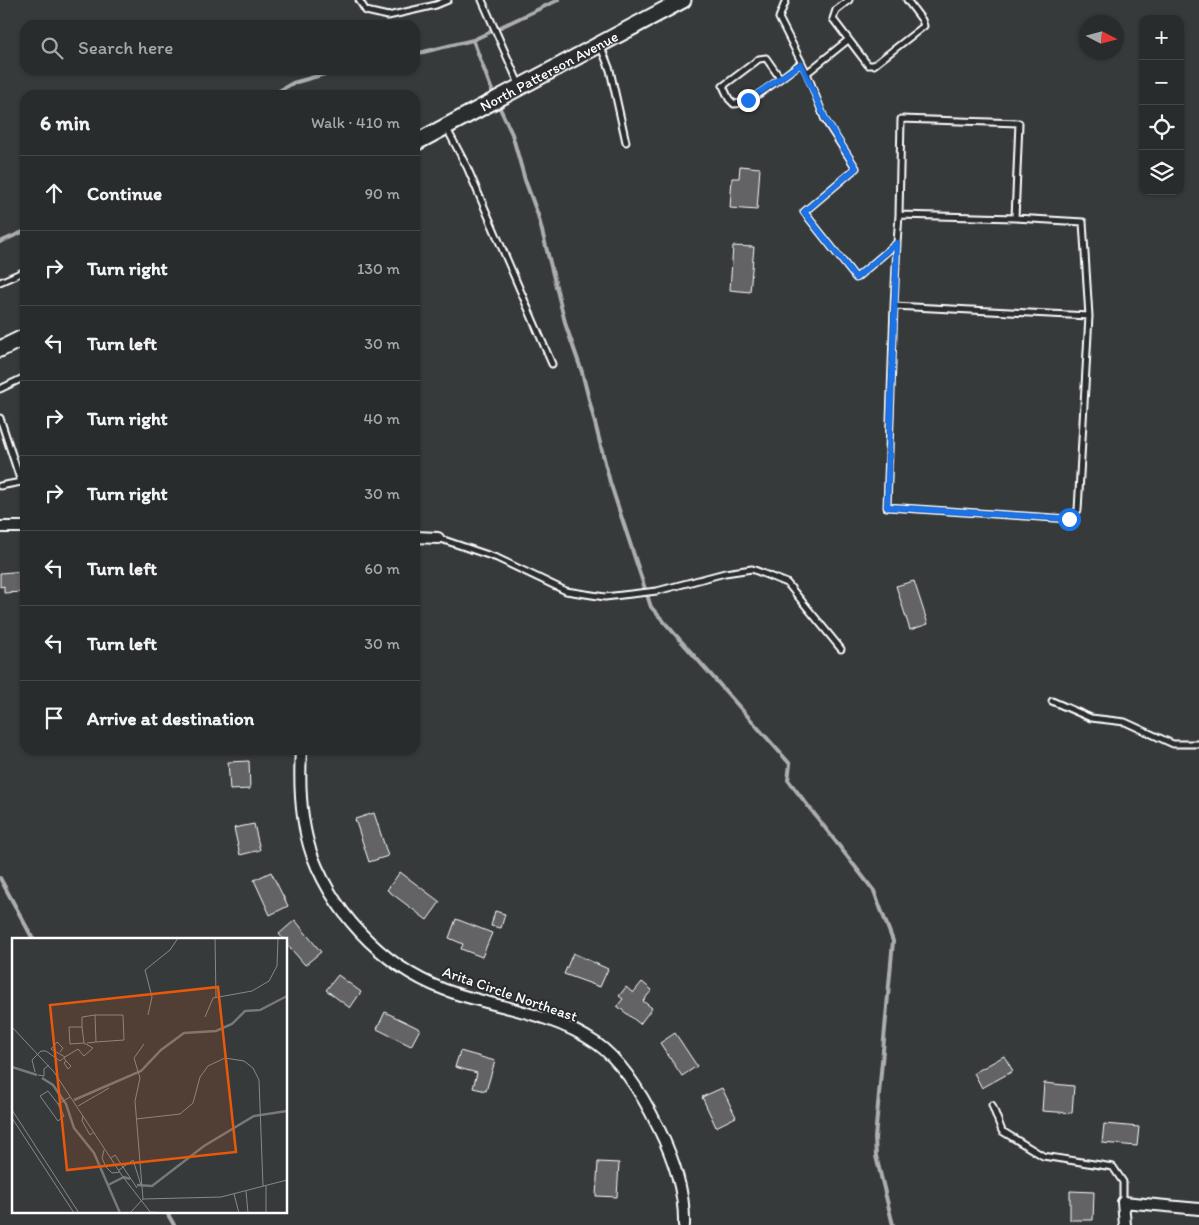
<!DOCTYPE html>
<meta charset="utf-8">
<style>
body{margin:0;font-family:Itim,sans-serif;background:#353838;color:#f1f3f6}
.controls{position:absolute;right:15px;top:15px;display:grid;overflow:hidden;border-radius:10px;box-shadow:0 1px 4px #0004}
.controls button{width:45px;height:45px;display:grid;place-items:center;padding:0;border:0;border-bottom:1px solid #454848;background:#292c2c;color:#f1f3f6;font:25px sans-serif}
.compass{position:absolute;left:1079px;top:15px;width:45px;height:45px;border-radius:50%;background:#292c2c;box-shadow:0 1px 4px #0004;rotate:96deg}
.stop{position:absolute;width:15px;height:15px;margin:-11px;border:4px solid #1a73e8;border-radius:50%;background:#fff}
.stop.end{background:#1a73e8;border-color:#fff;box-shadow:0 1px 5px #0008}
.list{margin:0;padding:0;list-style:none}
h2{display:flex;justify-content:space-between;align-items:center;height:65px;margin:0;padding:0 20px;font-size:21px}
h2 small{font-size:16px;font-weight:400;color:#a5a7a9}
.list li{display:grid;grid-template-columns:32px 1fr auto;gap:15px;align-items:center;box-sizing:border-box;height:75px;padding:0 20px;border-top:1px solid #454848}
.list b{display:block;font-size:19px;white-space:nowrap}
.list em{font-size:16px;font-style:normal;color:#a5a7a9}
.icon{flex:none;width:28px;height:28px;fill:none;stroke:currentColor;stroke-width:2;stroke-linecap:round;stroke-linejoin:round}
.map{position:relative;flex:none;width:1199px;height:1225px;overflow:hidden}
.search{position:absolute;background:#292c2c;box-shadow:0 1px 4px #0004;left:20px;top:20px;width:400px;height:55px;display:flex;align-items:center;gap:12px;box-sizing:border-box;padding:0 18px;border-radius:15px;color:#a5a7a9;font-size:19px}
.panel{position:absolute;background:#292c2c;box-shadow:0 1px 4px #0004;left:20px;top:90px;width:400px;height:665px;border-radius:15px}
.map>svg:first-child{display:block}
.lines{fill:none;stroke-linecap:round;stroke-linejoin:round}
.stream{stroke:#adaeaf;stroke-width:4}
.building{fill:#636465;stroke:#fff}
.service-casing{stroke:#fff;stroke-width:9}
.minor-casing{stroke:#fff;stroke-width:14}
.secondary-casing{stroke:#fff;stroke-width:19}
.service{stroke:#2a2d2e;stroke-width:5}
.minor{stroke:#2a2d2e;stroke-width:10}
.secondary{stroke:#2a2d2e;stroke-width:15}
.route{stroke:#1a73e8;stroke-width:6}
.labels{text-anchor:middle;stroke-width:4;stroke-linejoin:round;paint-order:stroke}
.street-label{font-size:15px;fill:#fff;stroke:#2a2d2e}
.inset-river{fill:none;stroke:#767879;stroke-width:2.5}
.inset-road{fill:none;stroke:#878989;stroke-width:1}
.view{fill:#e8590c;fill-opacity:0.15;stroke:#e8590c;stroke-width:2.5}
.inset-edge{fill:none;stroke:#fff;stroke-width:2.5}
</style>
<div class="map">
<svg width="1199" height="1225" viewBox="0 0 1199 1225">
<rect width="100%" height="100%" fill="#373a3b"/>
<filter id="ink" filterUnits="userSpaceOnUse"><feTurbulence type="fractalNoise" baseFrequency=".02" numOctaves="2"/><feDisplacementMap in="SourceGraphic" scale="10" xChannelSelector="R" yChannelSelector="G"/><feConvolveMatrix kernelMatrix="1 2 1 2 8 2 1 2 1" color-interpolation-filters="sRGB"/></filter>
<g filter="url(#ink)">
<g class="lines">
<path class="stream" d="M 473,40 L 494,96
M 415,54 L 473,40 L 558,0
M 272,95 L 293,83 L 339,70
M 497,102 L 512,134 L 525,180 L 538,215 L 566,326 L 582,372 L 610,482 L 651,607 L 790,764 L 788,780 L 874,891 L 893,941 L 875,1138 L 876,1156 L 893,1225
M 0,242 L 25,231
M 0,878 L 33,939
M 166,1211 L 174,1225"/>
</g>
<path class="building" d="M 740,166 L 760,168 L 757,210 L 730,208 L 732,178 L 739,178 Z
M 733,246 L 754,247 L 750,292 L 730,290 Z
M 25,571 L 25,592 L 4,593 L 4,586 L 0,587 L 0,573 Z
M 914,581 L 928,624 L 910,630 L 896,586 Z
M 249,761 L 250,789 L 230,790 L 228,762 Z
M 374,813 L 388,856 L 369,862 L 355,819 Z
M 254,824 L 260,850 L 240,855 L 234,828 Z
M 271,872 L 288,906 L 270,915 L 254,880 Z
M 400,872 L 440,902 L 427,920 L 387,890 Z
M 495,911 L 505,914 L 501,928 L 491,926 Z
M 456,919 L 492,933 L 482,957 L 461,949 L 463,944 L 449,938 Z
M 295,920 L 321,952 L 305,965 L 286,943 L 286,939 L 283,939 L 279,934 Z
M 573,953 L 608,969 L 600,987 L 564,974 Z
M 338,975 L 361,992 L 350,1008 L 326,990 Z
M 642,982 L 652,990 L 643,1001 L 652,1008 L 640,1024 L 617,1006 L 623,999 L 619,996 L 626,987 L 633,993 Z
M 385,1012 L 420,1029 L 411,1046 L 377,1029 Z
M 675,1033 L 697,1066 L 682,1076 L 660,1043 Z
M 460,1051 L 495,1061 L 486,1091 L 473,1088 L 477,1073 L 455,1067 Z
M 1004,1056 L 1013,1071 L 982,1088 L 974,1073 Z
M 1044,1083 L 1074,1086 L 1072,1113 L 1042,1111 Z
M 722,1088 L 736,1117 L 716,1127 L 702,1097 Z
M 1104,1124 L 1139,1127 L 1137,1146 L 1102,1143 Z
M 598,1162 L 619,1163 L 617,1197 L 596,1196 Z
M 1070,1191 L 1094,1192 L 1093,1220 L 1070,1220 Z"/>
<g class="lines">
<defs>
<path id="service" d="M 359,0 L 366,11 L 388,16 L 436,5 L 448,0
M 482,0 L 519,84
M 786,0 L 779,18 L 807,73 L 848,40
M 849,0 L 836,10 L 833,19 L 868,65 L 874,65 L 924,26 L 922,20 L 907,0
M 601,47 L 610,70 L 626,142
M 807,73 L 825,120 L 856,168 L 804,212 L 856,278 L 897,243 L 899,215 L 1015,218 L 1019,123 L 901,119 L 899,215
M 780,78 L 766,58 L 759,59 L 723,86 L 729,99 L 734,104 C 752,104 785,74 801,63
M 446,127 L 467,167 L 552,364
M 897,243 L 894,306 L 1089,316 L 1083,222 L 1015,218
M 0,282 L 25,271
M 894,306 L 887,507 L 1069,519 L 1078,510 L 1089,316
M 0,389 L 25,377
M 0,418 L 21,482 L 0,486
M 438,538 L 497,558 L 566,591 L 605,597 L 657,591 L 725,573 L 752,569 L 787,583 L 841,649
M 1052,701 L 1091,718 L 1125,722 L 1173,744 L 1199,744
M 992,1105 L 1002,1131 L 1043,1156 L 1113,1167 L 1123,1182 L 1123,1202"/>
<path id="minor" d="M 0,527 L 25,527
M 415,537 L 438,538
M 301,750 C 299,785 300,821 312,855 C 337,920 390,973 457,994 C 503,1008 555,1015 596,1043 C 623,1062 644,1098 658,1127 C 673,1157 685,1191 684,1225
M 1125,1225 L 1123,1202 L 1199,1209"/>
<g id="secondary">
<path id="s1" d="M 415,143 L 683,0"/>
<path d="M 0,349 L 25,337"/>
</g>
</defs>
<use href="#service" class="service-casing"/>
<use href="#minor" class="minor-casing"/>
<use href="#secondary" class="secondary-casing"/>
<use href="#service" class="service"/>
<use href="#minor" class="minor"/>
<use href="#secondary" class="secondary"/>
</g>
</g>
<g class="lines" filter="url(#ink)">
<path class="route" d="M 748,100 L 801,64 L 826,120 L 856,168 L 804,212 L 856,278 L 897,243 L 887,507 L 1069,519"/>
</g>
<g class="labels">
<g class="street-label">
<text dy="5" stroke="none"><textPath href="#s1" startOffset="152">North Patterson Avenue</textPath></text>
<text transform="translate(510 994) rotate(19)" y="5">Arita Circle Northeast</text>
</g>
</g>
<g transform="translate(12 938)">
<rect width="275" height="275" fill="#373a3b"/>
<path class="inset-river" d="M 0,129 L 25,137M 30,140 L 41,147 L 54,166 L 62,190 L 82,215 L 108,275M 62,162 L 129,133 L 149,112 L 172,95 L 204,93 L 220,86 L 233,73 L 248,72 L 275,58M 96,247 L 112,239 L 118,241M 125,247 L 140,248 L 192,208 L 242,178 L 275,173"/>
<path class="inset-road" d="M 203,0 L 204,60M 83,77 L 111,77 L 112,102 L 84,104M 136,77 L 140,59 L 133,32 L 158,12 L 166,0M 193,79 L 201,60 L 240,53 L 257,43 L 265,28 L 266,0M 0,89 L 42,134 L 111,239 L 139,275M 70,89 L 70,79 L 83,77 L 84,104 L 75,105M 53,119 L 66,111 L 72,118 L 81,110 L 72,105 L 70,89 L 57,89 L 58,106 L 72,105M 52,120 L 54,123 L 59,128 L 56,131 L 52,125 L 54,123M 23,134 L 20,122 L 29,113 L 34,113 L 48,123 L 53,119 L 39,111 L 45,104 L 51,110 L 48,114M 26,137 L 32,138 L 32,131 L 37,127M 46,166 L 52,178 L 46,183 L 28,158 L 36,153 L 46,166 L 58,159M 66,168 L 97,150M 0,172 L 67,275M 71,178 L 70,183 L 78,197 L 82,194M 0,180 L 62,275M 124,181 L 168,176 L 181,165 L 188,139 L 196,128 L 213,120 L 232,123 L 241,130 L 247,142 L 251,248M 92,212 L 90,220 L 94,229 L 100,235 L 108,234M 99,220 L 103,217 L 125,250M 107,232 L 121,222 L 129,247M 254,248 L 254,275M 234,253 L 236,275M 222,256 L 227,275M 131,261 L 123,163 L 128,140 L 122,120 L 132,106M 138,274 L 158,275M 118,275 L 131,261 L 209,259 L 275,242"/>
<path class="view" d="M 206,49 L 224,214 L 55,232 L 38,67 Z"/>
<rect width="275" height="275" class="inset-edge"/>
</g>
</svg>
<div class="controls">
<button>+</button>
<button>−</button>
<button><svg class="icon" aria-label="locate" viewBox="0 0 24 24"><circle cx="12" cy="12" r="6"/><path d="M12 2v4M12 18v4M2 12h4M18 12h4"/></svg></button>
<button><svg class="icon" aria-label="layers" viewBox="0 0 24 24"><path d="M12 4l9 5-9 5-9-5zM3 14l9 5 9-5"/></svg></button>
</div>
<svg class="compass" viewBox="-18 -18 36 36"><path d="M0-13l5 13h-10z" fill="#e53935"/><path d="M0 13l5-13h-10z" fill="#a5a7a9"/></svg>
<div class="stop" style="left:1069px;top:519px"></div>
<div class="stop end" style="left:748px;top:100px"></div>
<div class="search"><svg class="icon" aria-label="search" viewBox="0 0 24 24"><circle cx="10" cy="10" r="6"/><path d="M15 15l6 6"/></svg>Search here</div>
<section class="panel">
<h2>6 min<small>Walk · 410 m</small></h2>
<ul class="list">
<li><svg class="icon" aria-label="ahead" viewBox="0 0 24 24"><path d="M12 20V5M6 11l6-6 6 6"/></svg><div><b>Continue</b></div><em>90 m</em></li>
<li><svg class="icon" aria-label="right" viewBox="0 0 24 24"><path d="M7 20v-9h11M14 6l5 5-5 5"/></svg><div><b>Turn right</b></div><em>130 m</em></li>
<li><svg class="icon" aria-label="left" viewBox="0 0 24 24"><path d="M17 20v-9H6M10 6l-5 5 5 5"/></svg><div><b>Turn left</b></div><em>30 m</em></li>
<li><svg class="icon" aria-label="right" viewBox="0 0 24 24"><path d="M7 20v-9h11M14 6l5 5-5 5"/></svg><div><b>Turn right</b></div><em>40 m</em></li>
<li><svg class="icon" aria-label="right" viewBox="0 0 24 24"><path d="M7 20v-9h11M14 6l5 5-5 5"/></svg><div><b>Turn right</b></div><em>30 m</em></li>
<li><svg class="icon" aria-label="left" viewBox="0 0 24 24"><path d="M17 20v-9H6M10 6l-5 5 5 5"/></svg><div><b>Turn left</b></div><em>60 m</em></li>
<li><svg class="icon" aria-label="left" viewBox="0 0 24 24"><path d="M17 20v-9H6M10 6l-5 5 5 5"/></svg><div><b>Turn left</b></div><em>30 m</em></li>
<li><svg class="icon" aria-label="arrive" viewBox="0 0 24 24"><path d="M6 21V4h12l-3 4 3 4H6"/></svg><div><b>Arrive at destination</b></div></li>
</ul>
</section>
</div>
